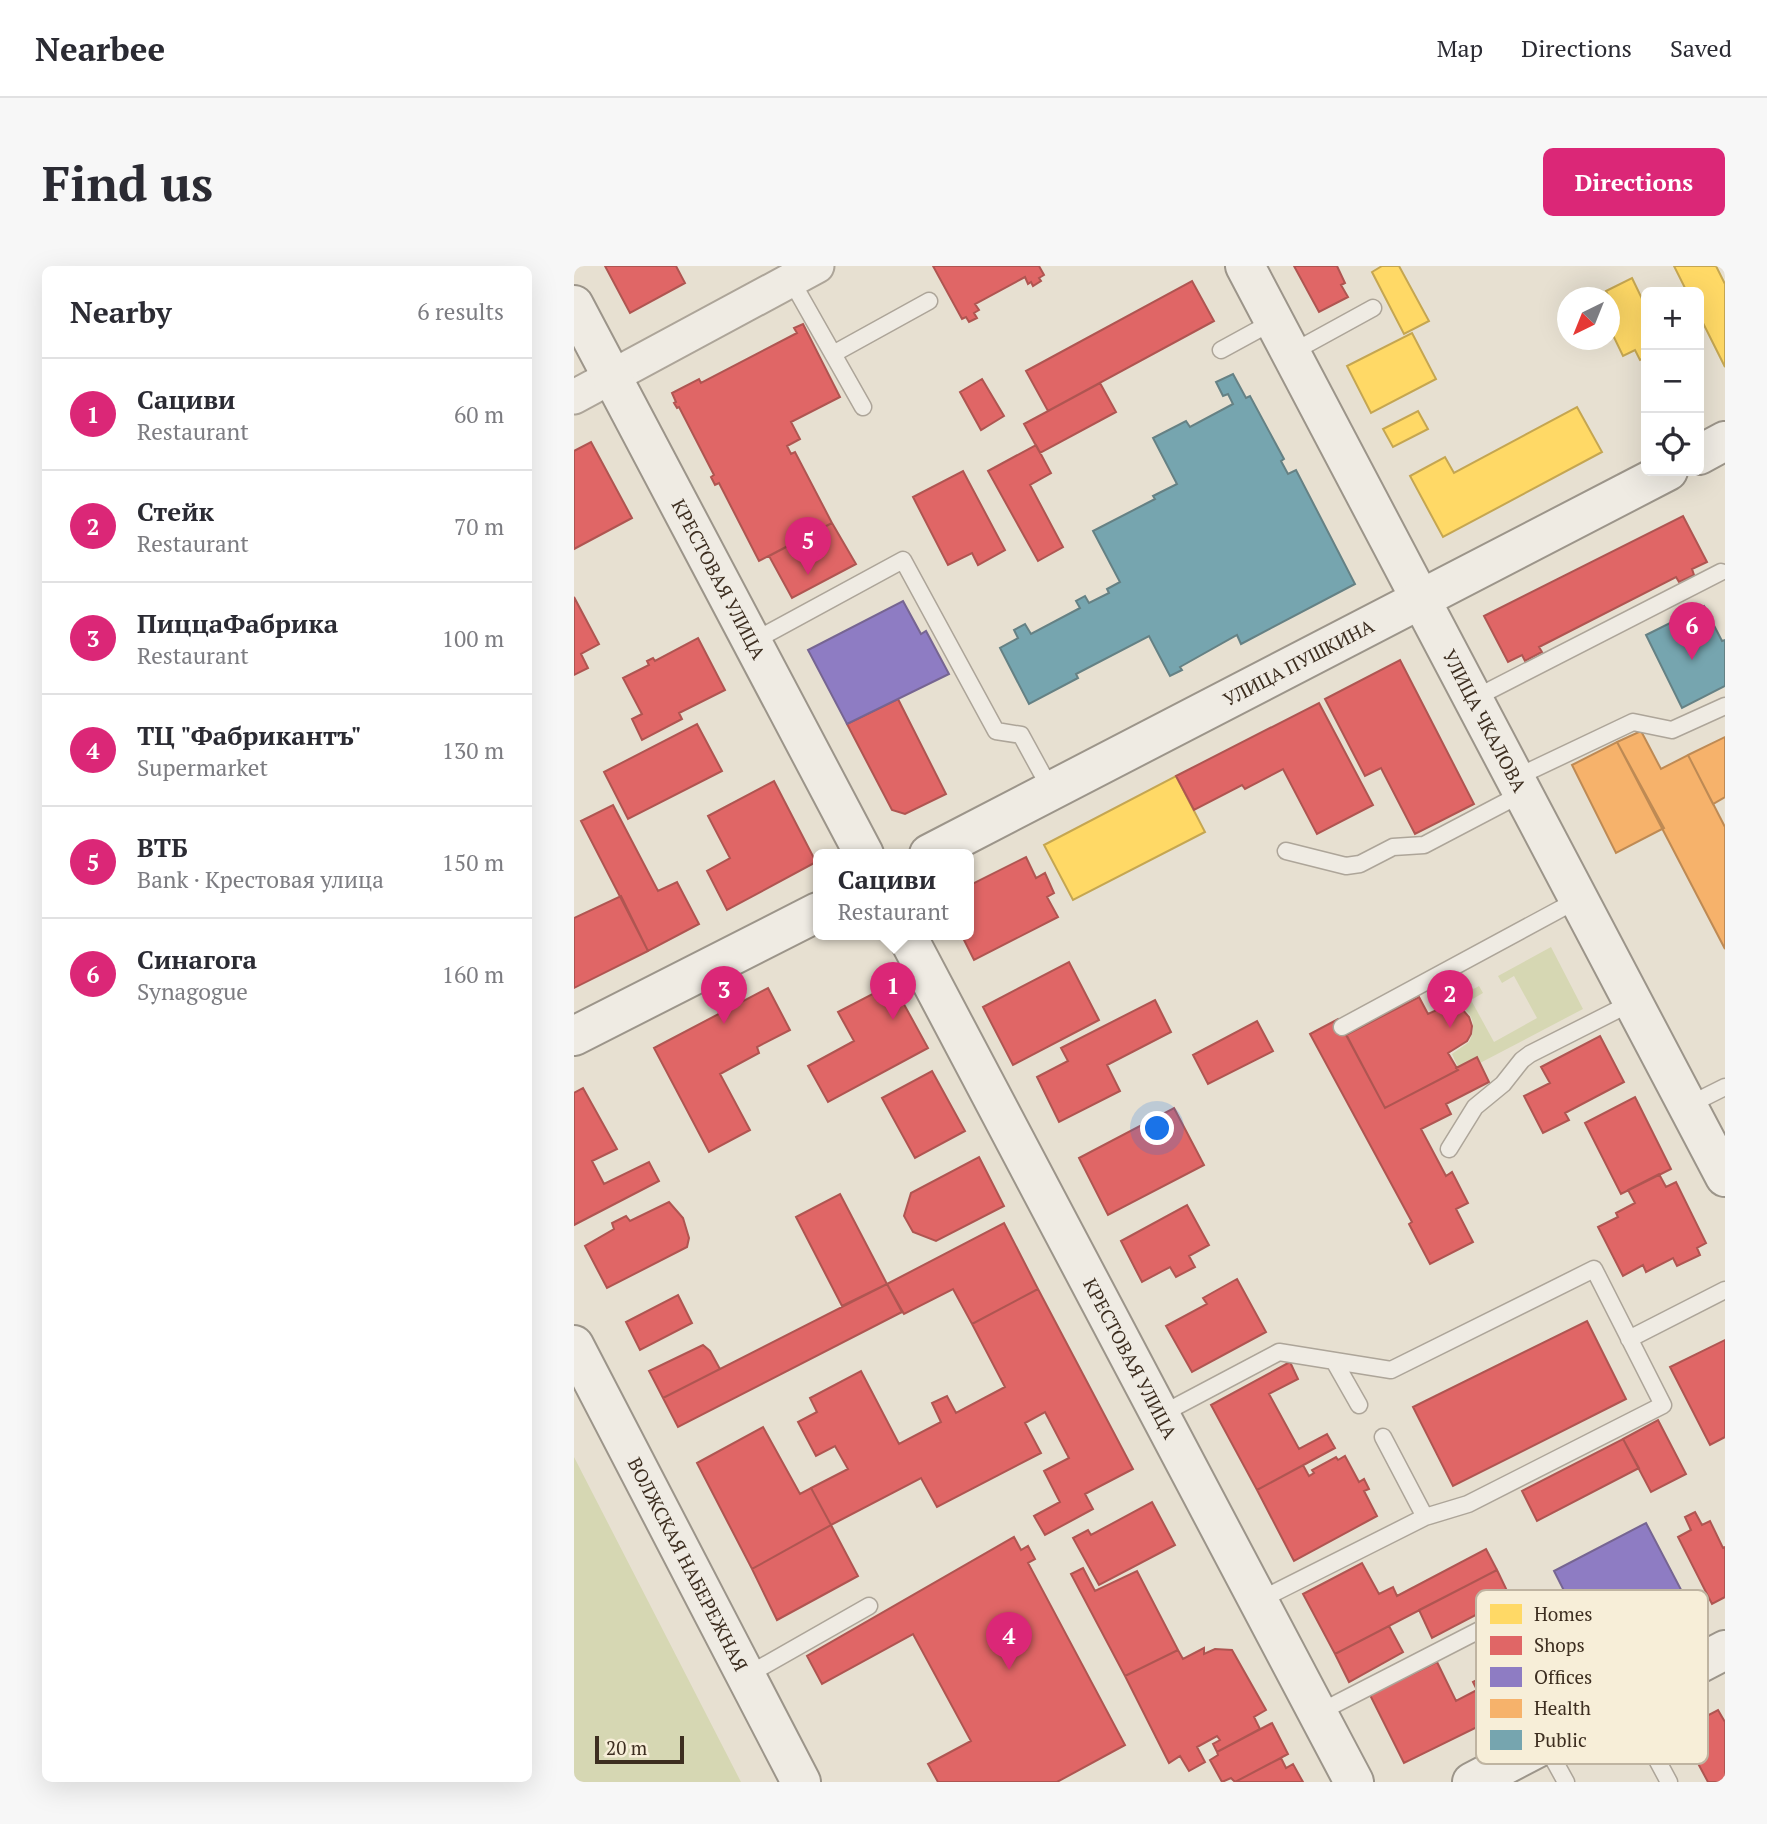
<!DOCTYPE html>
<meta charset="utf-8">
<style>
body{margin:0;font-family:"PT Serif",serif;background:#f7f7f7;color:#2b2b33}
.controls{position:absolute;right:21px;top:21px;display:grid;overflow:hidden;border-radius:10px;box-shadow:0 7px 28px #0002}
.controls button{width:63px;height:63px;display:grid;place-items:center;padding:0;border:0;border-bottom:2px solid #e1e1e2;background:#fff;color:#2b2b33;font:35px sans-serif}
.compass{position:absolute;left:983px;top:21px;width:63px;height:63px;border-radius:50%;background:#fff;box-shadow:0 7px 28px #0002;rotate:223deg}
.scale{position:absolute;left:21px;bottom:18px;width:89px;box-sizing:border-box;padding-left:7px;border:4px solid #3d2e20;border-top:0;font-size:19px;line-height:24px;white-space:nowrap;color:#3d2e20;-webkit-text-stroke:5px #f7eed8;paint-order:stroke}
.you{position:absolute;left:584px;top:863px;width:24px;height:24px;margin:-18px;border:5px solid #fff;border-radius:50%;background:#1a73e8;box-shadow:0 0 0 10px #1a73e833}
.badge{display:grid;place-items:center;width:46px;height:46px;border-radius:50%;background:#db2777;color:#fff;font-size:23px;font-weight:700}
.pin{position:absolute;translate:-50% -58px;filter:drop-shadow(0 2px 4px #0008)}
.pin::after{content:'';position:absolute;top:37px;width:24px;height:21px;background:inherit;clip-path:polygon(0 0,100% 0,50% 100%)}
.popup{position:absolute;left:239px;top:583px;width:161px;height:91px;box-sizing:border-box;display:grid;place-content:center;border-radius:10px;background:#fff;filter:drop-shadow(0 2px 5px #0005);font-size:23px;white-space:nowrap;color:#7c7c81}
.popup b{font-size:26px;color:#2b2b33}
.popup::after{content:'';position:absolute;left:50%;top:100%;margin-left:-14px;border:14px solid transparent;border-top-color:#fff}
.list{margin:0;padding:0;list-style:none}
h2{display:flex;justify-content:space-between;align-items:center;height:91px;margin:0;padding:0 28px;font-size:30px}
h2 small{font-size:23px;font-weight:400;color:#7c7c81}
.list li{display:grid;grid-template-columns:46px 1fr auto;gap:21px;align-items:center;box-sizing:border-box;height:112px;padding:0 28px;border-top:2px solid #e1e1e2}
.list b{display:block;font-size:26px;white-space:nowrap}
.list p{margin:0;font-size:23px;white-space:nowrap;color:#7c7c81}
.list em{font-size:23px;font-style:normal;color:#7c7c81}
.icon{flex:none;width:38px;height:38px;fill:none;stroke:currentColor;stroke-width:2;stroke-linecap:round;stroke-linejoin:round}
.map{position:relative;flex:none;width:1151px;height:1516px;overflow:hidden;border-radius:10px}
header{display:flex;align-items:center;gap:42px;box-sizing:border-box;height:98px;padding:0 35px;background:#fff;border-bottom:2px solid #e1e1e2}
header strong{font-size:33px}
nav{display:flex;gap:38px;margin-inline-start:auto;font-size:24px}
.intro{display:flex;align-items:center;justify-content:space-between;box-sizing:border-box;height:168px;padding:0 42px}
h1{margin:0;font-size:49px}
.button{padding:18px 32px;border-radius:10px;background:#db2777;color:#fff;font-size:24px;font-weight:700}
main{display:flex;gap:42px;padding:0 42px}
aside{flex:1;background:#fff;border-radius:10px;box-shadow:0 7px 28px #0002}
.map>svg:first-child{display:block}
.green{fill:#d6d7b3}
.homes{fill:#ffd966;stroke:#c5a651;stroke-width:2}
.shops{fill:#e06666;stroke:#af5551;stroke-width:2}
.offices{fill:#8e7cc3;stroke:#766592;stroke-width:2}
.health{fill:#f6b26b;stroke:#be8a54;stroke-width:2}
.public{fill:#76a5af;stroke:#658184;stroke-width:2}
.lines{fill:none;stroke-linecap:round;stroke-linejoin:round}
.lane-casing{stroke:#ada599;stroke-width:19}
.street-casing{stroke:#ada599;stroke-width:37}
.secondary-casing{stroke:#9c958a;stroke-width:42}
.lane{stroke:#efebe3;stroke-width:16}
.street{stroke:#efebe3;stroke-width:33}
.secondary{stroke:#efebe3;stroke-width:38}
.labels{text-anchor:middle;stroke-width:7;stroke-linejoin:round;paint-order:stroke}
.street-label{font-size:19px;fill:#3d2e20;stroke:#f7eed8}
.key{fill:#f7eed8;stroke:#bfb4a1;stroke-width:2}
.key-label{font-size:19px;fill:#3d2e20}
</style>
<header>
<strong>Nearbee</strong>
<nav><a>Map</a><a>Directions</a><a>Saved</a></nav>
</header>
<div class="intro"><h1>Find us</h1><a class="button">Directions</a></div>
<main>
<aside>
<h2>Nearby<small>6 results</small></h2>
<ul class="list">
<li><span class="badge">1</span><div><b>Сациви</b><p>Restaurant</p></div><em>60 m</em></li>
<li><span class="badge">2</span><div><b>Стейк</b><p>Restaurant</p></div><em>70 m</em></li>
<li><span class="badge">3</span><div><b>ПиццаФабрика</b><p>Restaurant</p></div><em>100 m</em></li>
<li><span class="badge">4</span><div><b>ТЦ &quot;Фабрикантъ&quot;</b><p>Supermarket</p></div><em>130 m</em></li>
<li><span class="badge">5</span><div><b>ВТБ</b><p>Bank · Крестовая улица</p></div><em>150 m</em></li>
<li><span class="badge">6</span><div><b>Синагога</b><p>Synagogue</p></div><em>160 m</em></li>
</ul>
</aside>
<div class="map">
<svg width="1151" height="1516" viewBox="0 0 1151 1516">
<rect width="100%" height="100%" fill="#e7e0d1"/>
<path class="green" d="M 977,681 L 1009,743 L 906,797 L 902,791 L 884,801 L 878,788 L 895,776 C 905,757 896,739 874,737 L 905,720 L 909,727 L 897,734 L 920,776 L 963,752 L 940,710 L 928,717 L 924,710 Z
M 0,1191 L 167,1516 L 0,1516 Z"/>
<path class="homes" d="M 808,0 L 825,0 L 855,55 L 830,68 L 798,6 Z
M 1100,0 L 1142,0 L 1151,18 L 1151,101 L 1125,49 L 1125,26 L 1113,26 Z
M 1058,12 L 1072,41 L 1072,91 L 1066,94 L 1061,84 L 1049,90 L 1036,63 L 1037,35 L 1032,25 Z
M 838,67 L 862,113 L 797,147 L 773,100 Z
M 1003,141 L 1028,186 L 869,271 L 836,210 L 871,191 L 880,207 Z
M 844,145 L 854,163 L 819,181 L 809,163 Z
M 602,510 L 631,566 L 499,634 L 470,579 Z"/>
<path class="shops" d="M 31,0 L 102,0 L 111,17 L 56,47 Z
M 359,0 L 465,0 L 470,9 L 465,12 L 467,15 L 459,20 L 457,16 L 454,18 L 451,11 L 401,38 L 405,44 L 400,47 L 403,52 L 395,56 L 392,51 L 388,53 Z
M 720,0 L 763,0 L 771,17 L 767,19 L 774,31 L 745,46 Z
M 618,15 L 640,55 L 474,145 L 452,105 Z
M 229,58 L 266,131 L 217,156 L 226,173 L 213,180 L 217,188 L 221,186 L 258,257 L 185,295 L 145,217 L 141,219 L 137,211 L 140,209 L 105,141 L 103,142 L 100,137 L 102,136 L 98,127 L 125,113 L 127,117 L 223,67 L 220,62 Z
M 408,113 L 430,150 L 407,164 L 386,126 Z
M 526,117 L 542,146 L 466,187 L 450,158 Z
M 17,176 L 58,252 L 0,283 L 0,185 Z
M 462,179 L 477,207 L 456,219 L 489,281 L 464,295 L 414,205 Z
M 389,205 L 431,284 L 404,299 L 398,287 L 374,299 L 339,231 Z
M 1109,250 L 1133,296 L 1118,303 L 1120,309 L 1105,316 L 1102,311 L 965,381 L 968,386 L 951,395 L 948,389 L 934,396 L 910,350 Z
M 258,257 L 282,298 L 218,332 L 195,290 Z
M 0,331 L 25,378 L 7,388 L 14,402 L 0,409 Z
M 124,372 L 151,424 L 105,447 L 108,453 L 68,474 L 58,453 L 68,448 L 49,412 L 75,399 L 73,395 L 79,392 L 81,395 Z
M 826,394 L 900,538 L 841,568 L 807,502 L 791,510 L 751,433 Z
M 324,433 L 372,528 L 331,548 L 318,544 L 273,458 Z
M 745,437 L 799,539 L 743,568 L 709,503 L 671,523 L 668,519 L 620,544 L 602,510 Z
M 123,458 L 148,505 L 54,553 L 30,506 Z
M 200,515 L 242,596 L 153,644 L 133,605 L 156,592 L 134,550 Z
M 39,539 L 84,625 L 103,616 L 125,658 L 74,685 L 7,555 Z
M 452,591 L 462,612 L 471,607 L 480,627 L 473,631 L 484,651 L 400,694 L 387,668 L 394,668 L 394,620 Z
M 47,630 L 74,685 L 0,722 L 0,652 Z
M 495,696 L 525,754 L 439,799 L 409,741 Z
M 194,722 L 216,764 L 183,781 L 185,787 L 146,808 L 176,864 L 135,886 L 80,782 Z
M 310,722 L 317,736 L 326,731 L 354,782 L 254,836 L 234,800 L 280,775 L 264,746 Z
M 845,731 L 854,748 L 874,739 L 889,744 L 895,751 L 898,760 L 897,768 L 893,775 L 874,787 L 884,804 L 811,842 L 772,769 Z
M 581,734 L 597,766 L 533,799 L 546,825 L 485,856 L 463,811 L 494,795 L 487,782 Z
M 764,753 L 811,842 L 884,804 L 882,802 L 903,791 L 915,816 L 872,838 L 877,848 L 847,863 L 872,910 L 878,906 L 894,937 L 882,943 L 899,976 L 856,998 L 835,958 L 838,956 L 736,768 Z
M 683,755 L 699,785 L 634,818 L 619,789 Z
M 1026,770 L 1050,816 L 991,847 L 995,854 L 969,867 L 950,830 L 976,817 L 967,801 Z
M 358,805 L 391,865 L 341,892 L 308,832 Z
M 9,822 L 43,883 L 18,895 L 30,918 L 75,896 L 85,915 L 0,959 L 0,827 Z
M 1061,831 L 1097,903 L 1047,928 L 1011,857 Z
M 600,842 L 630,899 L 534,949 L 505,892 Z
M 405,891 L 430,940 L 362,975 L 339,966 L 330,950 L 337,927 Z
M 1085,908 L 1092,921 L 1102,916 L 1132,977 L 1123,982 L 1126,989 L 1103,1000 L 1099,992 L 1072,1006 L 1069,999 L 1049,1010 L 1024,961 L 1044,951 L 1042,947 L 1061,937 L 1054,924 Z
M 266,928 L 313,1018 L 268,1040 L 222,951 Z
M 95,936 L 109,952 L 115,972 L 113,981 L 33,1022 L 11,980 L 40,963 L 38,957 L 52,950 L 56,955 Z
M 613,939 L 635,979 L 615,990 L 621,1001 L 602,1011 L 596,1001 L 568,1016 L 547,975 Z
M 430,957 L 464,1023 L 398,1058 L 379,1023 L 330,1048 L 313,1018 Z
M 663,1013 L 692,1066 L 618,1106 L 592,1060 L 633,1038 L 629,1032 Z
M 313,1018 L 328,1046 L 104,1161 L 89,1132 Z
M 464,1023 L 559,1203 L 511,1228 L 519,1243 L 471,1269 L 460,1250 L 486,1236 L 470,1205 L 495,1192 L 471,1146 L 451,1157 L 467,1187 L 363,1241 L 347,1212 L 257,1259 L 237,1222 L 274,1203 L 261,1180 L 242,1190 L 224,1156 L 243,1146 L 236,1132 L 287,1105 L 325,1178 L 367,1156 L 358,1137 L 373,1130 L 382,1147 L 431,1121 L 398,1058 Z
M 104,1029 L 118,1057 L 66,1084 L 52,1056 Z
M 1013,1055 L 1052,1133 L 879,1220 L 839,1141 Z
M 1151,1074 L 1151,1171 L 1136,1179 L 1096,1101 Z
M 129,1079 L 136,1085 L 146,1103 L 89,1132 L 75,1105 Z
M 716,1096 L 724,1113 L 695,1128 L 725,1183 L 753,1168 L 761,1182 L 683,1224 L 637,1139 Z
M 1084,1154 L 1112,1208 L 1077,1226 L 1049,1173 Z
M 189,1161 L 226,1228 L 237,1222 L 257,1259 L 178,1303 L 123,1197 Z
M 1049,1173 L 1065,1202 L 963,1255 L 948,1225 Z
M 771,1190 L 785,1216 L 790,1213 L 795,1223 L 790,1225 L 803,1250 L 720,1295 L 683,1224 L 729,1199 L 735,1210 L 740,1207 L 738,1204 L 762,1191 L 764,1194 Z
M 578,1236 L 601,1279 L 525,1319 L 499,1272 L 514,1264 L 517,1269 Z
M 1121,1246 L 1128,1259 L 1136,1255 L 1149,1282 L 1151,1281 L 1151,1331 L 1138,1338 L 1104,1271 L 1117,1264 L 1111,1251 Z
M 257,1259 L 284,1310 L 203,1354 L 178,1303 Z
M 440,1271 L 447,1284 L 454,1280 L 461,1293 L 454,1297 L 551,1479 L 483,1516 L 364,1516 L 354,1498 L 397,1475 L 339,1368 L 248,1418 L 233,1390 Z
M 912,1283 L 923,1304 L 761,1388 L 729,1328 L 788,1297 L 805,1328 L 819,1321 L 823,1330 Z
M 509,1302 L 521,1325 L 563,1305 L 604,1384 L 551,1410 L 497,1308 Z
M 923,1304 L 936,1331 L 858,1372 L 845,1344 Z
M 815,1360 L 829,1386 L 775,1416 L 761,1388 Z
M 630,1382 L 630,1388 L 641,1383 L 658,1384 L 692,1444 L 680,1451 L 686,1463 L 643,1486 L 639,1478 L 646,1474 L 643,1470 L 623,1481 L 631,1496 L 615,1505 L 606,1490 L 595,1497 L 551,1410 L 604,1384 L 609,1393 Z
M 863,1396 L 882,1435 L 903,1424 L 899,1416 L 930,1400 L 948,1439 L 830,1497 L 796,1429 Z
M 1144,1444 L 1151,1456 L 1151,1516 L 1134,1516 L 1106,1464 Z
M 698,1457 L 714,1488 L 661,1516 L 657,1512 L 648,1516 L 636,1494 L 644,1489 L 643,1486 Z
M 707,1492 L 712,1502 L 719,1498 L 729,1516 L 661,1516 Z"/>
<path class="offices" d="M 329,335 L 347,368 L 352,365 L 375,408 L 273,458 L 234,384 Z
M 1072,1257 L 1114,1337 L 1096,1346 L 1100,1354 L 1042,1384 L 1038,1377 L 1021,1386 L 980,1305 Z"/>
<path class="health" d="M 1067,465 L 1087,503 L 1114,489 L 1151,561 L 1151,683 L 1043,476 Z
M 1151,471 L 1151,531 L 1139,538 L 1114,489 Z
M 1043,476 L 1090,562 L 1042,587 L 998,499 Z"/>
<path class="public" d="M 659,108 L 672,132 L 676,130 L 710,193 L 707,195 L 714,208 L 722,204 L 781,318 L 667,378 L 663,369 L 606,401 L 608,404 L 596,410 L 575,370 L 502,408 L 504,412 L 455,438 L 426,382 L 444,372 L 440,364 L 451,358 L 457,368 L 506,342 L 502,335 L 511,330 L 515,337 L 535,327 L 533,323 L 546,316 L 519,265 L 581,233 L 579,230 L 603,218 L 579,172 L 612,155 L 616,161 L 659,138 L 654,128 L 649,130 L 642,116 Z
M 1130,340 L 1148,375 L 1151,374 L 1151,420 L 1108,442 L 1072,369 Z"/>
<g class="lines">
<defs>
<path id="lane" d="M 217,14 L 289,141
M 647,84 L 700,55
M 717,87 L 799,42
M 259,88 L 355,35
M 178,376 L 329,294 L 422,465 L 447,469 L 477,524
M 899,433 L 1147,306
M 941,512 L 1059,456 L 1098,464 L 1151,440
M 712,585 L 772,600 L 786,598 L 819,581 L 850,579 L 949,527
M 768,761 L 1005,633
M 1113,840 L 1151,821
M 875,883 L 901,841 L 929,818 L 948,794 L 956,788 L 1059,736
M 1055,1073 L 1151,1024
M 760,1095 L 785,1139
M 586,1149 L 705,1086 L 817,1104 L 1020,1003 L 1089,1139 L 894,1238 L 851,1251
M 684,1335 L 851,1251 L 809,1171
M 172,1410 L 295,1340
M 1052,1436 L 1095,1516
M 744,1447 L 929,1352
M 971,1478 L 992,1516"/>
<path id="street" d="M 0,131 L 243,0"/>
<g id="secondary">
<path id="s1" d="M 671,0 L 1151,911"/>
<path id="s2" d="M 0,39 L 290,588"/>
<path d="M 1125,189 L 1151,175"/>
<path id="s3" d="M 355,588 L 1094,205"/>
<path id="s4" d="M 332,668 L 780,1516"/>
<path d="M 0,770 L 244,646"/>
<path id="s5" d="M 0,1079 L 227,1516"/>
<path d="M 898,1516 L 1151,1384"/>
</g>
</defs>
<use href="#lane" class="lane-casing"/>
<use href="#street" class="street-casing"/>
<use href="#secondary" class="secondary-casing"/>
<use href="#lane" class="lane"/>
<use href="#street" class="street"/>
<use href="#secondary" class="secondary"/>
</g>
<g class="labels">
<g class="street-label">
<text dy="7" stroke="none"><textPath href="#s2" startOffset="310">КРЕСТОВАЯ УЛИЦА</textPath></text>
<text dy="7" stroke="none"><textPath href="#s3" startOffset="416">УЛИЦА ПУШКИНА</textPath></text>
<text dy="7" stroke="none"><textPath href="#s1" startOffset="514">УЛИЦА ЧКАЛОВА</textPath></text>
<text dy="7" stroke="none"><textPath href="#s4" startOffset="480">КРЕСТОВАЯ УЛИЦА</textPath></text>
<text dy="7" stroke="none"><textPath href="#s5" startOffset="247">ВОЛЖСКАЯ НАБЕРЕЖНАЯ</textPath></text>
</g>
</g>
<rect x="902" y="1324" width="232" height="174" rx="10" class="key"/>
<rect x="916" y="1338" width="32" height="20" fill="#ffd966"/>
<rect x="916" y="1370" width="32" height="19" fill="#e06666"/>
<rect x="916" y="1401" width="32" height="20" fill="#8e7cc3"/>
<rect x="916" y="1433" width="32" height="19" fill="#f6b26b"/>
<rect x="916" y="1464" width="32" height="20" fill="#76a5af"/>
<g class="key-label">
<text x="960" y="1355">Homes</text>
<text x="960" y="1386">Shops</text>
<text x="960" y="1418">Offices</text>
<text x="960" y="1449">Health</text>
<text x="960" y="1481">Public</text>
</g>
</svg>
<div class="controls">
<button>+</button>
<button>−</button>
<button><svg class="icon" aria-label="locate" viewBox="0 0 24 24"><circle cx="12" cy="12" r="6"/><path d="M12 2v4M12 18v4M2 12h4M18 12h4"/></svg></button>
</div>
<svg class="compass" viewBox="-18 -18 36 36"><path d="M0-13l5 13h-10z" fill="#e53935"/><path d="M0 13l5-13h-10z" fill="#7c7c81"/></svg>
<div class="scale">20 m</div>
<div class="you"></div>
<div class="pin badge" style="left:319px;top:754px">1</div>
<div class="popup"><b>Сациви</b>Restaurant</div>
<div class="pin badge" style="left:876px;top:762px">2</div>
<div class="pin badge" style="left:150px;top:758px">3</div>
<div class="pin badge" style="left:435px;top:1404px">4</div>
<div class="pin badge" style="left:234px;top:309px">5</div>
<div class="pin badge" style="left:1118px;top:394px">6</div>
</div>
</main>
